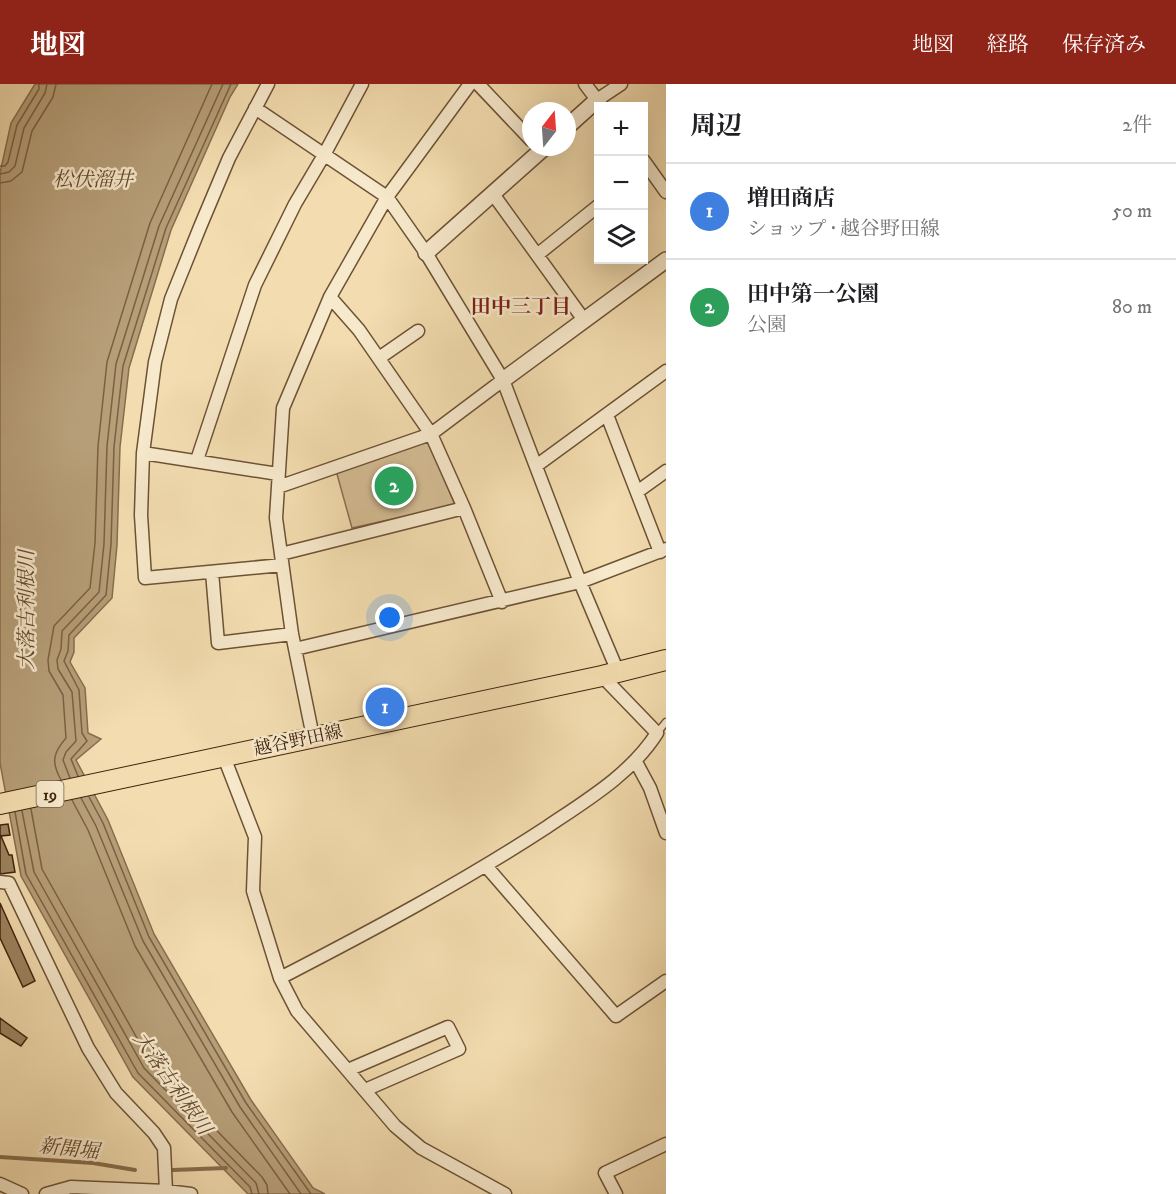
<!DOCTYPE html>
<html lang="ja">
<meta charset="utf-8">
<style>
body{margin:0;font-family:"IM FELL DW Pica","Noto Serif JP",serif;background:#f2f2f2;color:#202124}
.controls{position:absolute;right:18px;top:18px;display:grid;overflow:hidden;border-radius:0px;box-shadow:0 6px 24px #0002}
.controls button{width:54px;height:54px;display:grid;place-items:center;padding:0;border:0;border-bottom:2px solid #e0e0e0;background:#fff;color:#202124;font:30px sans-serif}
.compass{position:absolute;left:522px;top:18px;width:54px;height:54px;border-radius:50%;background:#fff;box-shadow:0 6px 24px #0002;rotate:17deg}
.you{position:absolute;left:390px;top:534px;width:21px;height:21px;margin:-15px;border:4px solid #fff;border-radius:50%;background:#1a73e8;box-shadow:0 0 0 9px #1a73e833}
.badge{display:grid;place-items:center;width:39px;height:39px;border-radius:50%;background:#8f2418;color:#fff;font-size:20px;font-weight:700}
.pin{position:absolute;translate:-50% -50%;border:3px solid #fff;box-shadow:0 2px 6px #0006}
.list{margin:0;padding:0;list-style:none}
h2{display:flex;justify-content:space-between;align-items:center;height:78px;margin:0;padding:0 24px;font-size:26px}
h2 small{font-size:20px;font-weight:400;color:#757577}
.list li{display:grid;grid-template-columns:39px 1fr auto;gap:18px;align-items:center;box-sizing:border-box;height:96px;padding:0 24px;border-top:2px solid #e0e0e0}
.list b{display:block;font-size:22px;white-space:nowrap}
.list p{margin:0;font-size:20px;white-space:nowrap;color:#757577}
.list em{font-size:20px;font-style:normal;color:#757577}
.icon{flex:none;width:33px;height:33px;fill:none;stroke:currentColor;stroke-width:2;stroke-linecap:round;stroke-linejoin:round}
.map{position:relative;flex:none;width:666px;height:1110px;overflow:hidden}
header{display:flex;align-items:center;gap:36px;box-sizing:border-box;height:84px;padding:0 30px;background:#8f2418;color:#fff}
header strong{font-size:28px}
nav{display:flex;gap:33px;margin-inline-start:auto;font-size:21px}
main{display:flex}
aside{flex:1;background:#fff}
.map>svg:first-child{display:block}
.green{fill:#d5bd94;stroke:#8a7050;stroke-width:1.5}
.water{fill:#b69e78;stroke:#876d4d;stroke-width:1.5}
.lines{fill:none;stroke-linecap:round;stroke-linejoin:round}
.shore{stroke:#7b6042;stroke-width:1.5}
.stream{stroke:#876d4d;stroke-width:4}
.building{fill:#9d8461;stroke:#40230c;stroke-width:1.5}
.service-casing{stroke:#6d5235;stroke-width:9}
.minor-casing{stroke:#6d5235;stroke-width:15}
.tertiary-casing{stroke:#6d5235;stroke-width:18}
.primary-casing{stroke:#40230c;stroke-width:22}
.service{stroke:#f7e9cc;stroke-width:6}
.minor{stroke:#f7e9cc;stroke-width:12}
.tertiary{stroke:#f7e9cc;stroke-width:15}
.primary{stroke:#f3ddb0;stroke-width:20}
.labels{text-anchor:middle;stroke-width:5;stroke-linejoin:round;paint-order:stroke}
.shield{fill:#f7e9cc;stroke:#775e46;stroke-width:1.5}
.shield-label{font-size:16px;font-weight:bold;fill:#40230c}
.street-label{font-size:18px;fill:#40230c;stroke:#f7e9cc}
.water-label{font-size:20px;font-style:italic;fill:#63482c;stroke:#f7e9cc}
.neighbourhood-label{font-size:20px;font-weight:bold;fill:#7a1f14;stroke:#f7e9cc}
</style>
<header>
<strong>地図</strong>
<nav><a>地図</a><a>経路</a><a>保存済み</a></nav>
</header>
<main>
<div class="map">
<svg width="666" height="1110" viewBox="0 0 666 1110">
<rect width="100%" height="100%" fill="#f3ddb0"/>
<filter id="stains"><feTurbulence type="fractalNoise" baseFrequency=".00333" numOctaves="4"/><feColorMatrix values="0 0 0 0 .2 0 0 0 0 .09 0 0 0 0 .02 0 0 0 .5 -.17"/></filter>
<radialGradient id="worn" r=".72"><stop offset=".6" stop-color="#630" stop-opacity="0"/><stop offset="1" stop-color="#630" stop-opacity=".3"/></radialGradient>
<path class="green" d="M 427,351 L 455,421 L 352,444 L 335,383 Z"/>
<path class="water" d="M 35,0 L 238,0 L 230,13 L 171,146 L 129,284 L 120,363 L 117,461 L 112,514 L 74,554 L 74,568 L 70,578 L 85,604 L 88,649 L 101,655 L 76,676 L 108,736 L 154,850 L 251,1016 L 313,1104 L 325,1110 L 248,1110 L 133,993 L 21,792 L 0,679 L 0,89 L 11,39 Z"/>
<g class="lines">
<path class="shore" d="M 0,82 L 5,82 L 8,78 L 17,41 L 39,5 L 39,0
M 0,90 L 9,88 L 15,82 L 24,44 L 45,9 L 47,0
M 0,99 L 11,97 L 22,88 L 32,47 L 53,13 L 56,0
M 78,692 L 71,675 L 87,657 L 82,649 L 79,606 L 64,577 L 68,567 L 69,551 L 106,511 L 111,460 L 114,363 L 123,282 L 166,144 L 231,0
M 70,694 L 63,676 L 66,668 L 76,657 L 72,608 L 58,585 L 57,576 L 61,565 L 62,547 L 99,508 L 104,460 L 107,362 L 116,280 L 159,142 L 223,0
M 61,696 C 51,678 53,669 66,654 L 63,611 L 49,587 L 48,576 L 54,542 L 90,504 L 95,459 L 98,362 L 107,278 L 150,139 L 212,0
M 89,713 L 103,739 L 149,853 L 246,1019 L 311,1110
M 81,714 L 96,742 L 143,857 L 240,1023 L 301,1110
M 72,716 L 88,746 L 135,862 L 232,1028 L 290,1110
M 31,725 L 42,785 L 151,979 L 262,1093 L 267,1101 L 268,1110
M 22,727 L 34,788 L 144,984 L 256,1099 L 259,1110
M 15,728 L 26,790 L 138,989 L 250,1103 L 252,1110"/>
<path class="stream" d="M 0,1073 L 93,1079 L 135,1086
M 173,1086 L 226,1084"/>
</g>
<path class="building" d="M 8,740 L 10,751 L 1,752 L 9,771 L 12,771 L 15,788 L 0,790 L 0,741 Z
M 0,819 L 35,897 L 23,903 L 0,854 Z
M 0,934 L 27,954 L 21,962 L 0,949 Z"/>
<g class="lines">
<defs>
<path id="service" d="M 657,649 L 666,638"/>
<path id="minor" d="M 268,0 L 229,74 L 200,143 L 171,215 L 155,278 L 143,369 L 141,431 L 145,494 L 282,481
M 478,0 L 531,56
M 585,0 L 601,21
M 597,16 L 621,0
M 255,24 L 387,113 L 426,169 L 503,296 L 580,498 L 618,588
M 644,77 L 666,108
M 493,110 L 584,236
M 537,171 L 598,122
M 330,213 L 359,246 L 431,350 L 464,424 L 502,518
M 379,274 L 418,247
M 607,331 L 660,468
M 143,369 L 278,390
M 197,376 L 255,201 L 295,120 L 324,71 L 362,0
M 536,382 L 666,287
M 278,403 L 431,350 L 503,296
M 637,408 L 666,387
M 281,470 L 464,424
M 212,488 L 218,559 L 292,550
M 295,565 L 580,498 L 666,465
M 313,653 L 292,550 L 276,434 L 283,324 L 330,213 L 387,113 L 470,0
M 224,673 L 255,753 L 253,807 L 280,894 L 297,927 L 395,1042 L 421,1064 L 505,1110
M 636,678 L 650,704 L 666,749
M 486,782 L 616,932 L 666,897
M 0,798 L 9,799 L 88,964 L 116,1009 L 154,1049 L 164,1064 L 166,1107
M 280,894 C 371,847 461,799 547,743 C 587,716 631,690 657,649 L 602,592
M 348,986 L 448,943 L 459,965 L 365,1006
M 0,1100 L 22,1110
M 46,1110 L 71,1103 L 166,1107 L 191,1110
M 616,1110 L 605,1089 L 666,1060"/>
<path id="tertiary" d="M 567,43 L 597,16
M 426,169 L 545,63
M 503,296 L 666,176"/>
<path id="primary" d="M 0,720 L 602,592 L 666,576"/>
</defs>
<use href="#service" class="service-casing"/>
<use href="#minor" class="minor-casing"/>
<use href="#tertiary" class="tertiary-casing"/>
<use href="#primary" class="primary-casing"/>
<use href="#service" class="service"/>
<use href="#minor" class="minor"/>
<use href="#tertiary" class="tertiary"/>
<use href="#primary" class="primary"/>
</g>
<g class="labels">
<rect class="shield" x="36.5" y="697" width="27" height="26" rx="4.5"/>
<g class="shield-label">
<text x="50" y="716">19</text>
</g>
<g class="street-label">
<text transform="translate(298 656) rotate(-12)" y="6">越谷野田線</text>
</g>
<g class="water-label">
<text x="93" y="102">松伏溜井</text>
<text transform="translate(26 526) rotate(-90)" y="7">大落古利根川</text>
<text transform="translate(173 999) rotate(55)" y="7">大落古利根川</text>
<text transform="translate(69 1064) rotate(6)" y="7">新開堀</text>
</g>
<g class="neighbourhood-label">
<text x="521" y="229">田中三丁目</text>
</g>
</g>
<rect width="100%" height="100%" filter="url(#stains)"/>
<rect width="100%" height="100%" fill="url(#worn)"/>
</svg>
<div class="controls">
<button>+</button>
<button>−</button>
<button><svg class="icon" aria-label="layers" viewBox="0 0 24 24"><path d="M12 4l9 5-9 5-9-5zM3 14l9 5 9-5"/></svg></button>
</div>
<svg class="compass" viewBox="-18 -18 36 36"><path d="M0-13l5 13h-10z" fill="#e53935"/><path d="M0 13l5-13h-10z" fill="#757577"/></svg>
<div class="you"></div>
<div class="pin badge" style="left:385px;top:623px;background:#3f7fe0">1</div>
<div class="pin badge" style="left:394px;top:402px;background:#2e9e5b">2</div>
</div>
<aside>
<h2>周辺<small>2件</small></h2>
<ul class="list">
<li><span class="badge" style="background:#3f7fe0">1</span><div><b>増田商店</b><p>ショップ · 越谷野田線</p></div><em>50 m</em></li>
<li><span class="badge" style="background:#2e9e5b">2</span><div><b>田中第一公園</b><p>公園</p></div><em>80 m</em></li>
</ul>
</aside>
</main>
